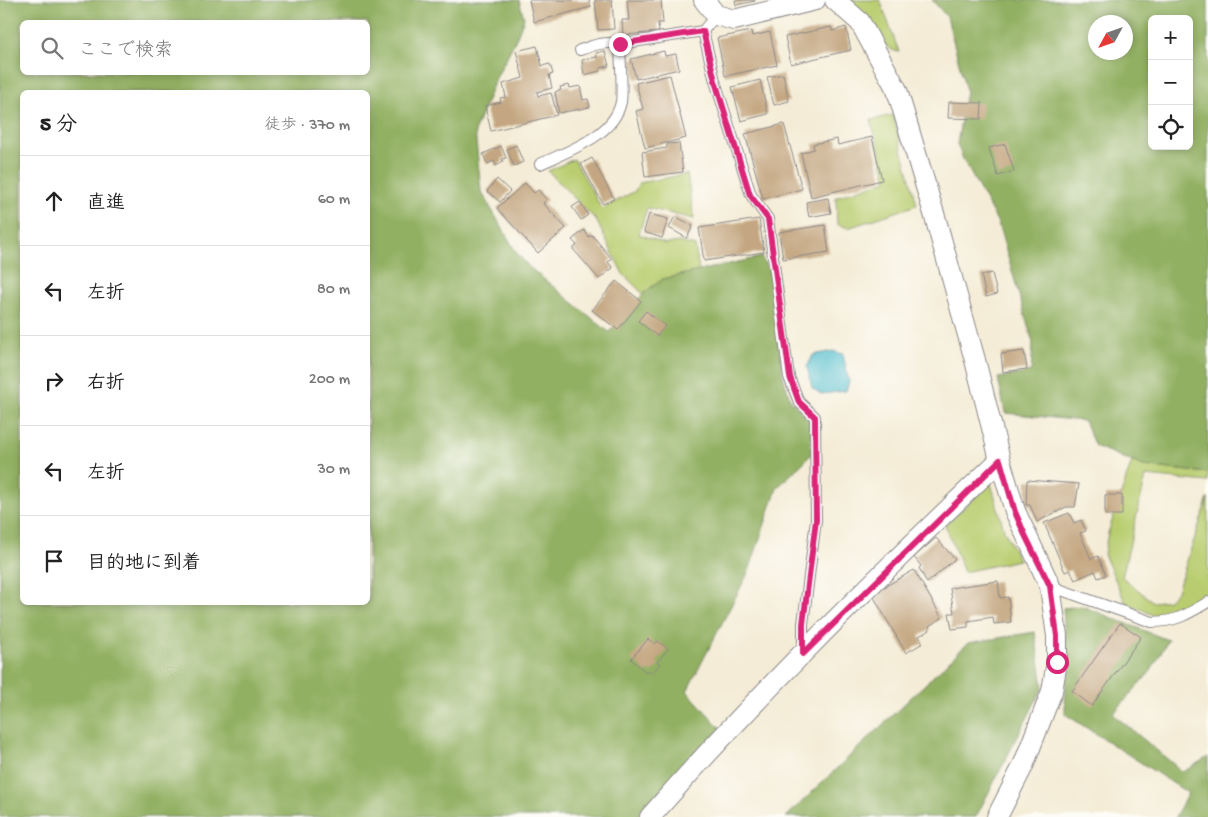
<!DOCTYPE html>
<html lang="ja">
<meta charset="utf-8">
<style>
body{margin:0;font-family:"Gochi Hand","Klee One",sans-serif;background:#f6f6f6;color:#222}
.controls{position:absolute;right:15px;top:15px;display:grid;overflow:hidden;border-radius:8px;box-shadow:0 2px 8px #0003}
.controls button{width:45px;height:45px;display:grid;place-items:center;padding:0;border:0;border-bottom:1px solid #e0e0e0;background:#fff;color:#222;font:25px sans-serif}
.compass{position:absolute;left:1088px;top:15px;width:45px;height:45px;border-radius:50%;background:#fff;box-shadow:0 2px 8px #0003;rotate:230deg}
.stop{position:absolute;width:15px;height:15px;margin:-11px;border:4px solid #db2777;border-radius:50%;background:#fff}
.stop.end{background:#db2777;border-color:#fff;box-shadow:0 1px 5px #0008}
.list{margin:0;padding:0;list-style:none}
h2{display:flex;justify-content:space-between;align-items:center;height:65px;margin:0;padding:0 20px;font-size:21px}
h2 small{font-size:16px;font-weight:400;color:#767676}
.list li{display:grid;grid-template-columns:32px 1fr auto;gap:15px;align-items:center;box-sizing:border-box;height:90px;padding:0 20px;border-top:1px solid #e0e0e0}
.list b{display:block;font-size:19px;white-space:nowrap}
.list em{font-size:16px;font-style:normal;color:#767676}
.icon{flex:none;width:28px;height:28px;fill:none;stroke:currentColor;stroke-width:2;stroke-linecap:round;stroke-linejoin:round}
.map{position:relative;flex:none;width:1208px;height:817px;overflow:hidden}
.search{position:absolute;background:#fff;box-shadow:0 2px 8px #0003;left:20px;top:20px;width:350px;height:55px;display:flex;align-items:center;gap:12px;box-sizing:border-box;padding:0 18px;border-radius:8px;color:#767676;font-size:19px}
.panel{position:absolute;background:#fff;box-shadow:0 2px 8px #0003;left:20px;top:90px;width:350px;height:515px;border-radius:8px}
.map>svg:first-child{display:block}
.green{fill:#b9cd70;stroke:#6e7856}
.forest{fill:#92b062;stroke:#5a694e;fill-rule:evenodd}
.water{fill:#52becc;stroke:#3a7084}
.building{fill:#c4a782}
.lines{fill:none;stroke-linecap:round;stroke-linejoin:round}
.service-casing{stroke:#8b8788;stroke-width:12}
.minor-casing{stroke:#8b8788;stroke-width:22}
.service{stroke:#fff;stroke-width:10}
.minor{stroke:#fff;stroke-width:20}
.route{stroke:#db2777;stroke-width:6}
</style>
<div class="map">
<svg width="1208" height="817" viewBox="0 0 1208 817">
<rect width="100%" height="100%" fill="#fdfcf7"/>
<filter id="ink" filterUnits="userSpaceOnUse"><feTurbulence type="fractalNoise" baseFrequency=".02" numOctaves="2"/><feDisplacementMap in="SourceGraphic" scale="10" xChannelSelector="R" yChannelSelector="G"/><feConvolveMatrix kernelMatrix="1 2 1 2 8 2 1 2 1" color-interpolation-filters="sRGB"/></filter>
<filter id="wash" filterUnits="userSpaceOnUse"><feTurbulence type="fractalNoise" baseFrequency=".0096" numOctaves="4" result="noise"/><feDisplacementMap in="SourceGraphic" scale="20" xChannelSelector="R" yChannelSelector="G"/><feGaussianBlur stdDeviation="1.12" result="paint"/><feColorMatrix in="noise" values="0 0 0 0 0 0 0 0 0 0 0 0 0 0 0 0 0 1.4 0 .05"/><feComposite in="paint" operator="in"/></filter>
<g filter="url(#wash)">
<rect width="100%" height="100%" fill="#f4ecd6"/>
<path class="green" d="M 847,0 L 880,0 L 899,52 C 883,50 876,30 867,20 C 860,13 854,7 847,0 Z
M 893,115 L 917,205 L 848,228 L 837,224 L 836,197 L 887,180 L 871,120 Z
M 574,159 L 602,209 L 635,191 L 639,183 L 687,174 L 694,219 L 647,208 L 639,234 L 666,244 L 679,242 L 695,246 L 699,271 L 663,279 L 643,294 L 623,274 L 596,220 L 548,171 Z
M 1132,461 L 1144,466 L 1208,473 L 1208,482 L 1146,476 L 1122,577 L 1153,602 L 1169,600 L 1177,591 L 1208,498 L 1208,594 L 1181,609 L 1153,615 L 1125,602 L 1104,554 L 1108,533 Z
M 991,483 L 1004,530 L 1019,560 L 964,572 L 945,525 Z"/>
<path class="forest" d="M 0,0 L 519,0 L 524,18 L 516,39 L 495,80 L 475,130 L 481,191 L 516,252 L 529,267 L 609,332 L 646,291 L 663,279 L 761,257 L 769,270 L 783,376 L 790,399 L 810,422 L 811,455 L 777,488 L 749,571 L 687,691 L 721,729 L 636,817 L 0,817 ZM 22,22 L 368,22 L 368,72 L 22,72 ZM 22,92 L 368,92 L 368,602 L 22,602 Z
M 932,0 L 1208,0 L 1208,473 L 1143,466 L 1095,446 L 1084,421 L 1005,413 L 998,378 L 1031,372 L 1033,343 L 998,223 L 963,159 L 957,144 L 966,90 L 947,17 ZM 1152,19 L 1189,19 L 1189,146 L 1152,146 ZM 1096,22 L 1126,22 L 1126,52 L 1096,52 Z
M 1082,606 L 1168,640 L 1151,671 L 1113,714 L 1183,772 L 1208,757 L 1208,817 L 1175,817 L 1188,793 L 1065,714 L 1066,661 L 1063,608 Z
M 1035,632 L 1043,687 L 976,817 L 786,817 L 968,643 Z"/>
<path class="water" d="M 833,351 L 843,354 L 849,382 L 846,391 L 821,394 L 812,388 L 807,367 L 813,355 Z"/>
<g id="blocks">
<path class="building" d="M 529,0 L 589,0 L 591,7 L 534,22 Z
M 595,0 L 612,0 L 614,29 L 598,30 Z
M 627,0 L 661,0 L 663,23 L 658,23 L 659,32 L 623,35 L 622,20 L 629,20 Z
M 735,0 L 755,0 L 755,1 L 736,5 Z
M 831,27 L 832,31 L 846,27 L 851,50 L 791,64 L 785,37 Z
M 751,31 L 752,36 L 770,32 L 777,65 L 725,76 L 717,38 Z
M 537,46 L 542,66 L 550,64 L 553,74 L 549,75 L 552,88 L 537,92 L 538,96 L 551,93 L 557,115 L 491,131 L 485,106 L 501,102 L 500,98 L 506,97 L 503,84 L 523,78 L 516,51 Z
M 605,51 L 609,66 L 600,68 L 600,71 L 584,75 L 582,60 L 597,57 L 596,53 Z
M 664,51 L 665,56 L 676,54 L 679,69 L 636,79 L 631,59 Z
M 783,74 L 789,101 L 774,105 L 767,77 Z
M 670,75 L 686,138 L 645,148 L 636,111 L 643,109 L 636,83 Z
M 760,80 L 768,114 L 741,121 L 732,87 Z
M 569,85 L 570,88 L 580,86 L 583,100 L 588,99 L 590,107 L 559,113 L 555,92 L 561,90 L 560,87 Z
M 949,102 L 982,103 L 981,119 L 948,118 Z
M 784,124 L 802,189 L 763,199 L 745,134 Z
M 872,137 L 882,180 L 811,197 L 801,153 L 814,149 L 813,144 L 837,139 L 838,145 Z
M 679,143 L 683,172 L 645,177 L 642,152 L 667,148 L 667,144 Z
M 1005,144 L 1014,171 L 998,176 L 989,148 Z
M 516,145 L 523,162 L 514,166 L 507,149 Z
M 501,146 L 506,158 L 502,159 L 503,162 L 496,166 L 494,161 L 487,164 L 483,154 Z
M 592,158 L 614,199 L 603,204 L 581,164 Z
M 497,179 L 510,191 L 500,202 L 487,191 Z
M 525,183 L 534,193 L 538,190 L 547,200 L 543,203 L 566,228 L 538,253 L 497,208 Z
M 828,198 L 831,213 L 809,217 L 806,202 Z
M 580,202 L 588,215 L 581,220 L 572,207 Z
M 649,214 L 668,219 L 662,238 L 644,232 Z
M 675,216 L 693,226 L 687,238 L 669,228 Z
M 759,219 L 764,252 L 704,261 L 699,228 Z
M 825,225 L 829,252 L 783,259 L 779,232 Z
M 584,230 L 589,237 L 592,235 L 612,259 L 608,262 L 613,268 L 599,279 L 573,249 L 577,245 L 572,240 Z
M 992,273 L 997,294 L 986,297 L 981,275 Z
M 616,281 L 641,301 L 618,330 L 592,310 Z
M 646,311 L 665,326 L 657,336 L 638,321 Z
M 1024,351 L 1027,369 L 1003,372 L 1001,354 Z
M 1027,480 L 1079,484 L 1075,507 L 1066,507 L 1037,522 L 1030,505 L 1026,505 Z
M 1105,495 L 1122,495 L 1122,515 L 1105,515 Z
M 1069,513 L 1074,523 L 1081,520 L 1086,531 L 1080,533 L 1091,559 L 1098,556 L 1106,575 L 1098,578 L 1095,571 L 1075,580 L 1070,570 L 1065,572 L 1044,523 Z
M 936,538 L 955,559 L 927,583 L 919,568 L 921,566 L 914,557 Z
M 914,570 L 942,618 L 929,626 L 930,630 L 919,636 L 923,643 L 906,653 L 872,594 Z
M 998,581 L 1000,598 L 1008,597 L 1011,622 L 994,624 L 993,617 L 968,621 L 968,627 L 952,629 L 949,613 L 954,613 L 950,588 Z
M 1120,623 L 1141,637 L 1092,706 L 1072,691 Z
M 648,639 L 655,644 L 658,641 L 668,649 L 657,662 L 660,664 L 652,673 L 649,670 L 647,673 L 631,659 Z"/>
</g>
</g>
<g filter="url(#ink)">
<use href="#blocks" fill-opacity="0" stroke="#8b8788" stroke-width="1"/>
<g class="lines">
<defs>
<path id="service" d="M 703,31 L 715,81 L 751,195 L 768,219 L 789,377 L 799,402 L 815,417 L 816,520 L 803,624 L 803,652
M 580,50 C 594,45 605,41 620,44 L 703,31 L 716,15
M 540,164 C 568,151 614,136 621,102 C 623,88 620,59 620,44
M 1050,586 L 1152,622 C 1176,622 1188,614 1208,602"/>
<path id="minor" d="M 704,0 L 716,15 L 734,20 L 815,0
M 835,0 L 860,22 L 897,90 L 935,217 L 975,360 L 1000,460 L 1015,511 L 1050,586 L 1057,636 L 1057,662 L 1052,691 L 1023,766 L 997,817
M 650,817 C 760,692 879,575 1000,460"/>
</defs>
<use href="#service" class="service-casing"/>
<use href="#minor" class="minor-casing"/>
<use href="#service" class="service"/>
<use href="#minor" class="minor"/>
</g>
</g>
<g class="lines" filter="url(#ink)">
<path class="route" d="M 620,44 L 703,31 L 715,81 L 750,195 L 768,219 L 790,377 L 799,402 L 815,417 L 816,520 L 803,624 L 803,654 L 1000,460 L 1015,512 L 1025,535 L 1050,586 L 1057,636 L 1057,662"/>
</g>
</svg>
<div class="controls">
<button>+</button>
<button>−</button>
<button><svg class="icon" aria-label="locate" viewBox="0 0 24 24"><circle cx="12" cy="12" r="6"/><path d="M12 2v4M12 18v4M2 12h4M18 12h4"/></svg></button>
</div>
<svg class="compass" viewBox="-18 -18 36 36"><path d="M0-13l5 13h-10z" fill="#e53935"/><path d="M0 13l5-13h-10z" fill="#767676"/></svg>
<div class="stop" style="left:1057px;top:662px"></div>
<div class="stop end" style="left:620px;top:44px"></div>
<div class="search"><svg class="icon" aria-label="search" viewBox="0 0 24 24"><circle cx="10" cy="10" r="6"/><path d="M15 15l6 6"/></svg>ここで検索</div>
<section class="panel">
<h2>5 分<small>徒歩 · 370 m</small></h2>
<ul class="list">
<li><svg class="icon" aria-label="ahead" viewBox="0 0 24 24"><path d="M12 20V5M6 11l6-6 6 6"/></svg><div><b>直進</b></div><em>60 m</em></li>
<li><svg class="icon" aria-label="left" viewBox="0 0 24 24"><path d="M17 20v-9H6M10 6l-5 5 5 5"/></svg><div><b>左折</b></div><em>80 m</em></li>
<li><svg class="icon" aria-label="right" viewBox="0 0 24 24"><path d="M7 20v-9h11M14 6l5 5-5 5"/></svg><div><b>右折</b></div><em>200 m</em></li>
<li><svg class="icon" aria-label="left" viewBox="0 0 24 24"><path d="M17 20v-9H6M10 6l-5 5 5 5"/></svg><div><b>左折</b></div><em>30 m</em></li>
<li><svg class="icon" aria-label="arrive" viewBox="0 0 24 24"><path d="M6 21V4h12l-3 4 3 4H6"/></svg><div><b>目的地に到着</b></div></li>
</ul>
</section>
</div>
